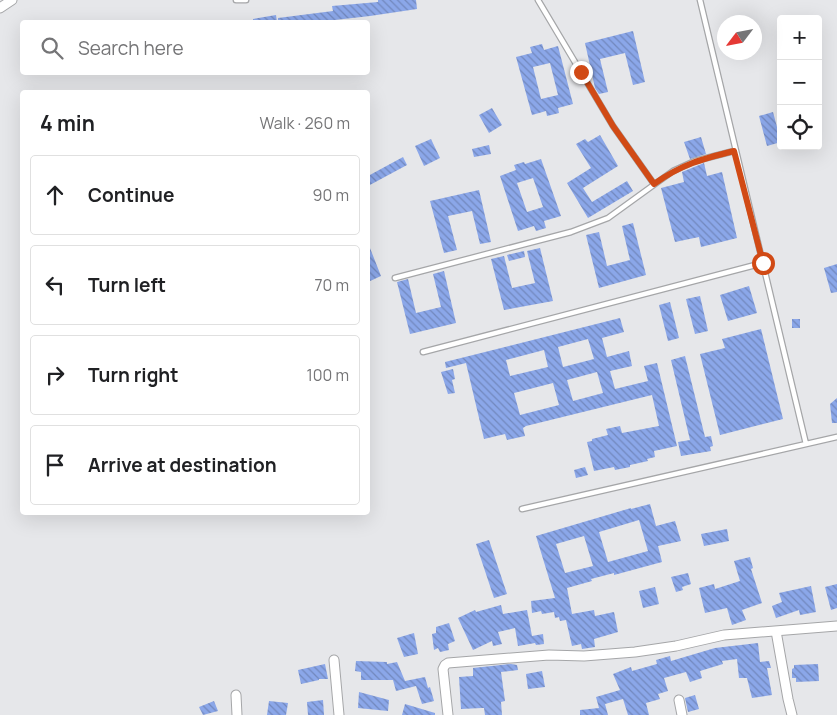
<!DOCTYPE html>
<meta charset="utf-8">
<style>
body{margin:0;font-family:Manrope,sans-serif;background:#f6f6f6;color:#202124}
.controls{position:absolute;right:15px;top:15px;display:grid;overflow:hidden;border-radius:5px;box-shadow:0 5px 20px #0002}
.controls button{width:45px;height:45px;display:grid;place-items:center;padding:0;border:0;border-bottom:1px solid #e0e0e0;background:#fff;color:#202124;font:25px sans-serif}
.compass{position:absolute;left:717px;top:15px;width:45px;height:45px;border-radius:50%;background:#fff;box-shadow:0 5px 20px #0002;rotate:238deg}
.stop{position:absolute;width:15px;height:15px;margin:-11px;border:4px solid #d14a15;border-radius:50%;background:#fff}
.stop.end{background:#d14a15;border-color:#fff;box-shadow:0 1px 5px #0008}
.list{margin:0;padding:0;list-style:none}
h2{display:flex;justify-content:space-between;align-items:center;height:65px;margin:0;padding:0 20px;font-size:21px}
h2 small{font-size:16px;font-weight:400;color:#757577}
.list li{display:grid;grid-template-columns:32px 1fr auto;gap:15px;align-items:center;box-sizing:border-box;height:80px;margin:0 10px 10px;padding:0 10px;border:1px solid #e0e0e0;border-radius:5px}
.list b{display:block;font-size:19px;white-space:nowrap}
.list em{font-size:16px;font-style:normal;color:#757577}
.icon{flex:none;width:28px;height:28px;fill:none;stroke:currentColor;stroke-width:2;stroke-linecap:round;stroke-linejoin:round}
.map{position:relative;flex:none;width:837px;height:715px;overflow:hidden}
.search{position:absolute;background:#fff;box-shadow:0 5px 20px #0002;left:20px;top:20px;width:350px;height:55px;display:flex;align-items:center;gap:12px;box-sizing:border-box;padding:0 18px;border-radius:5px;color:#757577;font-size:19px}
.panel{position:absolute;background:#fff;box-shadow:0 5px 20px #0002;left:20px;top:90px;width:350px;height:425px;border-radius:5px}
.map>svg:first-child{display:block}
.building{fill:url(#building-back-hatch);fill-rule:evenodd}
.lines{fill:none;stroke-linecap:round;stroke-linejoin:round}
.service-casing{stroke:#a5a6a8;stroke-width:7}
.minor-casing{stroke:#a5a6a8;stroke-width:11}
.service{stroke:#fff;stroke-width:4.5}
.minor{stroke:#fff;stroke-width:9}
.route{stroke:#d14a15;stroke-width:6}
</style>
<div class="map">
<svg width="837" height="715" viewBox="0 0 837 715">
<defs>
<pattern id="building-back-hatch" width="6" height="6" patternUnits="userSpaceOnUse" patternTransform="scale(1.25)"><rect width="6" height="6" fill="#8ba7e9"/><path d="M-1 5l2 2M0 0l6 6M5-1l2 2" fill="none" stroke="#7288bd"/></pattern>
</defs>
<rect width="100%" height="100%" fill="#e6e7ea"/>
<path class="building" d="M 378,0 L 416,0 L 417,9 L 370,16 L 326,21 L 326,22 L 278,22 L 278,18 L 333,11 L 332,6 L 378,2 Z
M 276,15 L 277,22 L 253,22 L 253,19 Z
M 633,31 L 645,82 L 633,85 L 625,53 L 600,59 L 608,92 L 599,94 L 595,88 L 585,43 Z
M 542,44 L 544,50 L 558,46 L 573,104 L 558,108 L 559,113 L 547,116 L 546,111 L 532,115 L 516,57 L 532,53 L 530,47 ZM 550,63 L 558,95 L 541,99 L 533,67 Z
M 492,108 L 502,125 L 489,133 L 479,115 Z
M 773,112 L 781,142 L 767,146 L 759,116 Z
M 600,135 L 618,166 L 583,188 L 592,202 L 627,181 L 633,191 L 588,218 L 567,183 L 591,168 L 576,144 L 585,139 L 588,142 Z
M 701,137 L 706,154 L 690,159 L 684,142 Z
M 431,139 L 440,158 L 424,166 L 415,146 Z
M 489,145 L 491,154 L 474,157 L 472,149 Z
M 403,157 L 407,165 L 368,186 L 368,176 Z
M 541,159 L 561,216 L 544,221 L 546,228 L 536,231 L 534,226 L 518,231 L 500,176 L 516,170 L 514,165 L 524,162 L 525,164 ZM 533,178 L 543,207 L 527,212 L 517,183 Z
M 704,163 L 707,176 L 722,172 L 737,238 L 701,247 L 699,237 L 675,242 L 661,188 L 684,182 L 682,172 Z
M 479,190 L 491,242 L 480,244 L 472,211 L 448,216 L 457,250 L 444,253 L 430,201 Z
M 633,223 L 646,275 L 599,288 L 586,235 L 599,232 L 607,266 L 630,260 L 622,226 Z
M 368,243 L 381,276 L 368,282 Z
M 540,248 L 553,301 L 504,310 L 491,259 L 504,256 L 512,288 L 535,283 L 527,251 Z
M 524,251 L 525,257 L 509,261 L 507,255 Z
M 837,264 L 837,292 L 831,293 L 824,268 Z
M 444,271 L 456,323 L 410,334 L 397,282 L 408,279 L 416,313 L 441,307 L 433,274 Z
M 749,286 L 757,313 L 728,321 L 720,295 Z
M 700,296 L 708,331 L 695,334 L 686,299 Z
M 670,302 L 679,338 L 668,341 L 659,305 Z
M 620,318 L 624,332 L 602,338 L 607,357 L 629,351 L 632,366 L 610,371 L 615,389 L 648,381 L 644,366 L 657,363 L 677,446 L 654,451 L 655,457 L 647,459 L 648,461 L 630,465 L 630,467 L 615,470 L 614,467 L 594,471 L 587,442 L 592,441 L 592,439 L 608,435 L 606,429 L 620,426 L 622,433 L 659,426 L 652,395 L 526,426 L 523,428 L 525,436 L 507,440 L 505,434 L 484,439 L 466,363 L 446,368 L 445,362 ZM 588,339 L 594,359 L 563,367 L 558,347 ZM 544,350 L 548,367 L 510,376 L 506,360 ZM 597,372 L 603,393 L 573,401 L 567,380 ZM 553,383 L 559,405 L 520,415 L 514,393 Z
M 792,319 L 800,319 L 800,328 L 792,328 Z
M 761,329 L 783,419 L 720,435 L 700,354 L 725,348 L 722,339 Z
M 685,356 L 705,437 L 711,436 L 713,446 L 710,447 L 711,451 L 681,456 L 678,442 L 690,440 L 671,360 Z
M 453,369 L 455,379 L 452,380 L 455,393 L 448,394 L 441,372 Z
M 837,398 L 837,423 L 832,423 L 830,404 Z
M 585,467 L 588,475 L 576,478 L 574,470 Z
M 650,504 L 656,526 L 675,521 L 681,541 L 658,546 L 662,562 L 614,575 L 614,573 L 591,579 L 592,581 L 567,588 L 572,614 L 594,610 L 595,616 L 614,612 L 618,632 L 594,639 L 595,647 L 582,649 L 581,644 L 572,646 L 566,620 L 560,621 L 559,617 L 555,618 L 554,612 L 542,614 L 541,611 L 532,613 L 531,601 L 555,598 L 536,536 L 631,508 L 631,509 ZM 639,520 L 648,551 L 608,562 L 599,532 ZM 584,536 L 593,566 L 565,573 L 556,544 Z
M 727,529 L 729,541 L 704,546 L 701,534 Z
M 489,540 L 507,594 L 494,598 L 476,544 Z
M 750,557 L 753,568 L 751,569 L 762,603 L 742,610 L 746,620 L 732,625 L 727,608 L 705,613 L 699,588 L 714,584 L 715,589 L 740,581 L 734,561 Z
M 688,573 L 691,584 L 682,587 L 683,590 L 676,592 L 671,577 Z
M 837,584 L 837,608 L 831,610 L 825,587 Z
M 811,586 L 816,612 L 800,615 L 799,610 L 776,618 L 772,606 L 782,602 L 779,593 Z
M 655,587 L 659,604 L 643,608 L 639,591 Z
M 501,605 L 503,614 L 527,610 L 532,636 L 543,634 L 544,644 L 536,645 L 535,643 L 518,646 L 515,628 L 498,632 L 502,644 L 493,646 L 492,641 L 473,650 L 458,618 L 475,610 L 476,612 Z
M 449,623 L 455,641 L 448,644 L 449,650 L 440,652 L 438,648 L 434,650 L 432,634 L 436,633 L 436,627 Z
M 414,633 L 418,654 L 404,657 L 397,638 Z
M 758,643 L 760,662 L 769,661 L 771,668 L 767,668 L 772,695 L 752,698 L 747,678 L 739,678 L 737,659 L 722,661 L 723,664 L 700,671 L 702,678 L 690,682 L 686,672 L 664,678 L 668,691 L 658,694 L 660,699 L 646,703 L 649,715 L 628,715 L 623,699 L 605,704 L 608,715 L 580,715 L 580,710 L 599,708 L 596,697 L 620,690 L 613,674 L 631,667 L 632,671 L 657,664 L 656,660 L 670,656 L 671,661 L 715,648 Z
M 356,661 L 387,662 L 387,664 L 397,662 L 405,681 L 425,677 L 428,688 L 430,687 L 434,701 L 422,704 L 416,686 L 396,691 L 393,680 L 361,680 L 361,672 L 355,671 Z
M 325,664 L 328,679 L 319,679 L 319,680 L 301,684 L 298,670 Z
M 511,664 L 517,665 L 518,670 L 501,672 L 505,701 L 501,702 L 502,715 L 485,715 L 484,708 L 482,708 L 461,709 L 459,677 L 473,676 L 473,668 Z
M 818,664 L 819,681 L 796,682 L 796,678 L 792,678 L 792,669 L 794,668 L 794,665 Z
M 542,671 L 545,687 L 528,689 L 526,674 Z
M 359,692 L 389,700 L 388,711 L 358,708 Z
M 695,695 L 699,709 L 688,712 L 685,698 Z
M 323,700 L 324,715 L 308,715 L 307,702 Z
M 214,701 L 218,711 L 203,715 L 199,707 Z
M 269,701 L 288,703 L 286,715 L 267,715 Z
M 405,704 L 435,713 L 435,715 L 402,715 Z"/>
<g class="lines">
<defs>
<path id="service" d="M 236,0 L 246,0
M 538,0 L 613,126 L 654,184
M 700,0 C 734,148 770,296 806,444
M 395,278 L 571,232 L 608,218 L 673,171 L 695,161 L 734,151
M 423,352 L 763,263
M 522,509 L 837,437"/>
<path id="minor" d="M 0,8 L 12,0
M 776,631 L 788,699 L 792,715
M 334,660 L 339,715
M 236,695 L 237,715
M 679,700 L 682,715
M 448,715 L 443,669 L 445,665 L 448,663 L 549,655 L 584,656 L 635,652 L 676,646 L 724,635 L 837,626"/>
</defs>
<use href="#service" class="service-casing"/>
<use href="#minor" class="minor-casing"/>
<use href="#service" class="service"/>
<use href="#minor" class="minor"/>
</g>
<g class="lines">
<path class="route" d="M 581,72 L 613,126 L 654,184 C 682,164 702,159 734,151 L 763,263"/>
</g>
</svg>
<div class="controls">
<button>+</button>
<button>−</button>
<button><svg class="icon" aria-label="locate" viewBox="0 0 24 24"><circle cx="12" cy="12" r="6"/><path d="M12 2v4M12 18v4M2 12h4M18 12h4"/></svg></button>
</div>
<svg class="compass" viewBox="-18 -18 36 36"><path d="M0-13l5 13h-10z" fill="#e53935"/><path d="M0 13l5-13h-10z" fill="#757577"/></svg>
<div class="stop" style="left:763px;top:263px"></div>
<div class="stop end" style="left:581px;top:72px"></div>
<div class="search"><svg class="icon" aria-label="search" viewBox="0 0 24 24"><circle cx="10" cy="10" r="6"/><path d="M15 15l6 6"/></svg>Search here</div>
<section class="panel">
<h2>4 min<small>Walk · 260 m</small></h2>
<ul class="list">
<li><svg class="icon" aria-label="ahead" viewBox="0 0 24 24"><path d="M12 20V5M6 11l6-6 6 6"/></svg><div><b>Continue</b></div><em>90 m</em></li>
<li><svg class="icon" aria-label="left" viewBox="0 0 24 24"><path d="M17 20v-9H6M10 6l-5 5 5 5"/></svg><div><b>Turn left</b></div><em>70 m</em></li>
<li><svg class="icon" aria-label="right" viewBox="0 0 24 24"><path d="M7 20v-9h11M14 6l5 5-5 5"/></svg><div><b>Turn right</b></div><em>100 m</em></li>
<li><svg class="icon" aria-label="arrive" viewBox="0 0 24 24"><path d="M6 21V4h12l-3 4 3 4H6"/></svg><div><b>Arrive at destination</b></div></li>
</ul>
</section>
</div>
